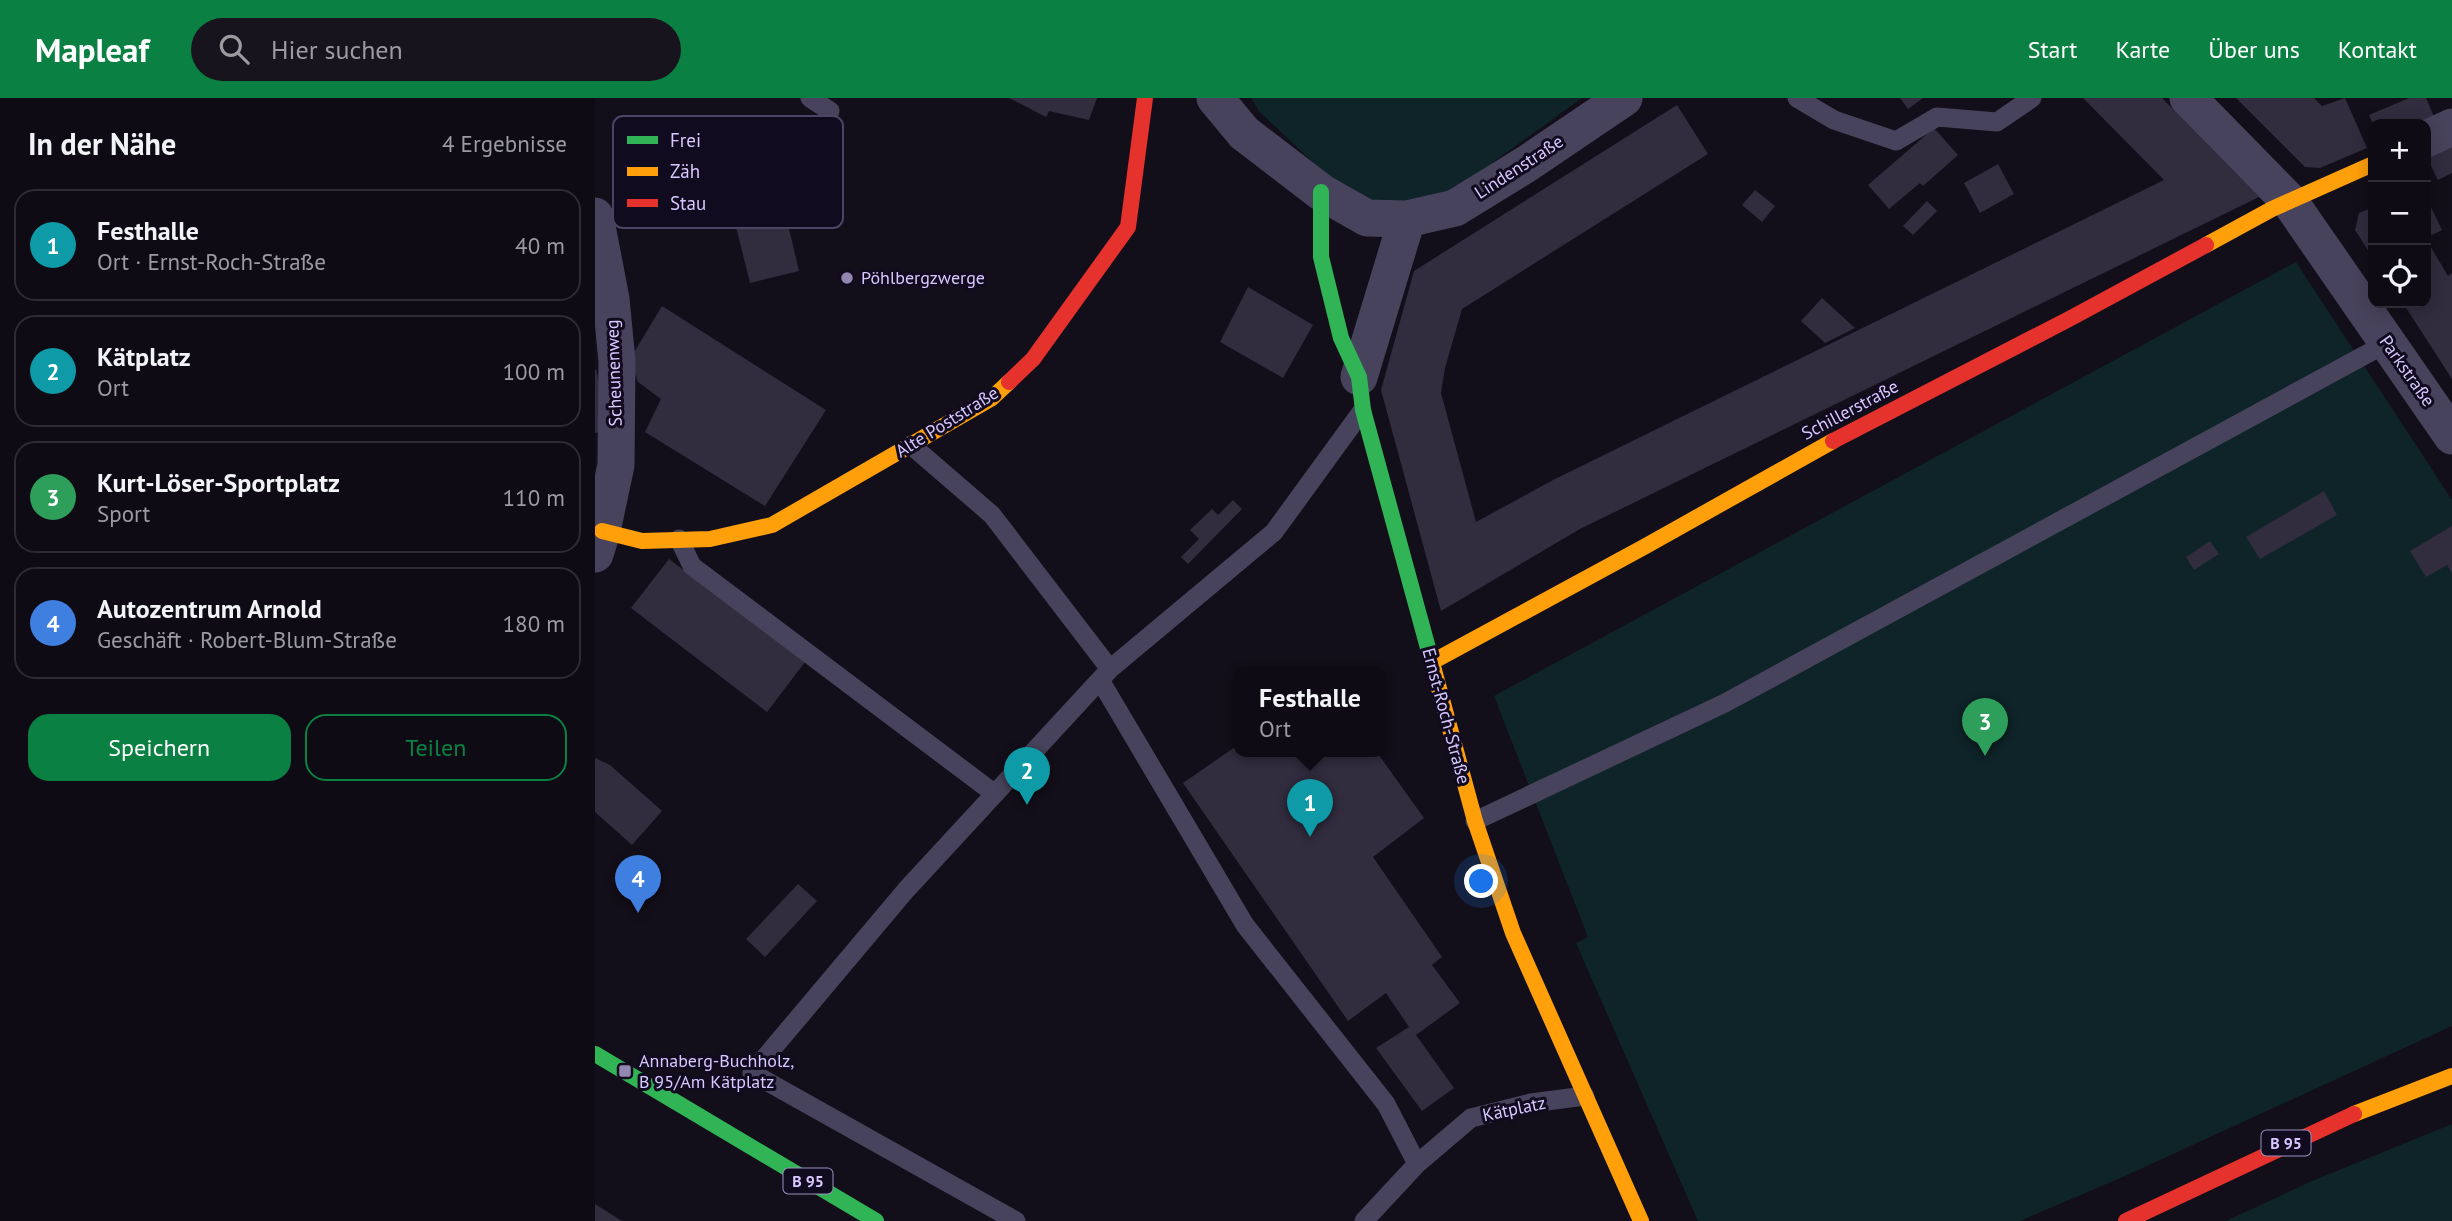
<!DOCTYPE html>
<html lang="de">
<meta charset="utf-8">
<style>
body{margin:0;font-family:"PT Sans",sans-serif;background:#17141d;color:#f1f3f6}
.controls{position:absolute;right:21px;top:21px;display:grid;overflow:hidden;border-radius:14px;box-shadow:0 4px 18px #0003}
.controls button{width:63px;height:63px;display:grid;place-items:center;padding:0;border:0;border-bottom:2px solid #2e2b34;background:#0e0b14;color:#f1f3f6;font:35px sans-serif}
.you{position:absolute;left:887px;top:784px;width:24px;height:24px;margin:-18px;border:5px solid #fff;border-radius:50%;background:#1a73e8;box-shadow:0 0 0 10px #1a73e833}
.badge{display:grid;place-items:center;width:46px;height:46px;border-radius:50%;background:#0b8043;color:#fff;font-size:23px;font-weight:700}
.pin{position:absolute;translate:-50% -58px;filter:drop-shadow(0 2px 4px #0008)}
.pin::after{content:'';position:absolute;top:37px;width:24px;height:21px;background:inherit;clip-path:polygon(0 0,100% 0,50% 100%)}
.popup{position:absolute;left:638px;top:568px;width:154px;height:91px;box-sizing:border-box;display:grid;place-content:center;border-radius:14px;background:#0e0b14;filter:drop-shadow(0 2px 5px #0005);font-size:23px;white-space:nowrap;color:#9b9ba0}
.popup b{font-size:26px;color:#f1f3f6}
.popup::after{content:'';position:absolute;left:50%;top:100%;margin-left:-14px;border:14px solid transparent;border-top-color:#0e0b14}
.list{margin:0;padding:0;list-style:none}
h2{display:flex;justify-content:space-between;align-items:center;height:91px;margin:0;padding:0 28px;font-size:30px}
h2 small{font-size:23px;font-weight:400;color:#9b9ba0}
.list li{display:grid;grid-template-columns:46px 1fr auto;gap:21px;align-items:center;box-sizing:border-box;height:112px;margin:0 14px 14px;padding:0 14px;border:2px solid #2e2b34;border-radius:21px}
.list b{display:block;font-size:26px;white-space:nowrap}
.list p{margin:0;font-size:23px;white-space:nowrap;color:#9b9ba0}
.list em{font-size:23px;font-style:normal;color:#9b9ba0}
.actions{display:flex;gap:14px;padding:21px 28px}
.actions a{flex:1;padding:16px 0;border:2px solid #0b8043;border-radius:21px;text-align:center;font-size:24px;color:#0b8043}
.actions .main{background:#0b8043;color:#fff}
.icon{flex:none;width:38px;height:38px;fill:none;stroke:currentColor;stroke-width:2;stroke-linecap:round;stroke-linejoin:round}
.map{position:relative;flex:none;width:1857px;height:1123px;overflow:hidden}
header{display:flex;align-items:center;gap:42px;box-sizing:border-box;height:98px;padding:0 35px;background:#0b8043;color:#fff}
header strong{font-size:33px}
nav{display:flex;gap:38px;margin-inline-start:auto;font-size:24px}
.search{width:490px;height:63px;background:#17141d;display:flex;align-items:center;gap:18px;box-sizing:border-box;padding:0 24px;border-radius:38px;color:#9b9ba0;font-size:26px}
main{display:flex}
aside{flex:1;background:#0e0b14}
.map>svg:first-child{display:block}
.green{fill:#0e2428}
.building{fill:#312c3e}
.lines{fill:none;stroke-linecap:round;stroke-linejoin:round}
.lane{stroke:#48435c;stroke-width:19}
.street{stroke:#48435c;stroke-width:37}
.fast{stroke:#30b455;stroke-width:16}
.slow{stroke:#ff9f0a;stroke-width:16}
.jam{stroke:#e5322d;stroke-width:16}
.poi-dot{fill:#9288af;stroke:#110b1f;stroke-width:2.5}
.labels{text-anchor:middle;stroke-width:6;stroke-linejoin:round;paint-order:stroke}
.shield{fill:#110b1f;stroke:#9c90bc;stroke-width:2}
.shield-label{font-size:16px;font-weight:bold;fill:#d7c9ff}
.street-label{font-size:18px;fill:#d7c9ff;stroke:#110b1f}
.poi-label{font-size:18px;fill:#d7c9ff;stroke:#110b1f;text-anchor:start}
.key{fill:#110b1f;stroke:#4c4462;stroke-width:2}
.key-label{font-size:19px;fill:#d7c9ff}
</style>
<header>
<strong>Mapleaf</strong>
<div class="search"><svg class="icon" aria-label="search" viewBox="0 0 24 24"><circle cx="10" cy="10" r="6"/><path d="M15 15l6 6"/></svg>Hier suchen</div>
<nav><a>Start</a><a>Karte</a><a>Über uns</a><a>Kontakt</a></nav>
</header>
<main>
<aside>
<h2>In der Nähe<small>4 Ergebnisse</small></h2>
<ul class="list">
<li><span class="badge" style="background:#0f9aa8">1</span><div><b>Festhalle</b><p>Ort · Ernst-Roch-Straße</p></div><em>40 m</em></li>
<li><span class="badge" style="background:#0f9aa8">2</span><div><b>Kätplatz</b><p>Ort</p></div><em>100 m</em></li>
<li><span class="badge" style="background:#2e9e5b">3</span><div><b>Kurt-Löser-Sportplatz</b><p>Sport</p></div><em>110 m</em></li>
<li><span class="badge" style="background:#3f7fe0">4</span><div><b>Autozentrum Arnold</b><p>Geschäft · Robert-Blum-Straße</p></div><em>180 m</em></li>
</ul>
<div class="actions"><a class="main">Speichern</a><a>Teilen</a></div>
</aside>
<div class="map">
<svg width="1857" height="1123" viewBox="0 0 1857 1123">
<rect width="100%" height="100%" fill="#130f1a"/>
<path class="green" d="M 656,0 L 987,0 L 856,95 L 785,108 L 752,97 L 664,13 Z
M 1701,164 L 1857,402 L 1857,928 L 1530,1078 L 1425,1123 L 1103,1123 L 981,845 L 993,839 L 899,598 Z
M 1857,1026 L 1857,1123 L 1631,1123 L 1717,1083 Z"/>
<path class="building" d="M 414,0 L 502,0 L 494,22 L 454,13 L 451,19 Z
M 1305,0 L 1328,0 L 1313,11 Z
M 1488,0 L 1567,0 L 1664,99 L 985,431 L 846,513 L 786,292 L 819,173 L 1082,7 L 1113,56 L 867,211 L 850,270 L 846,295 L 881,424 L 960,381 L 1569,82 Z
M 1641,0 L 1719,0 L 1727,8 L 1750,0 L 1772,50 L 1725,70 L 1710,69 Z
M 1814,0 L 1831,0 L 1840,21 L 1828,26 L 1778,26 L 1774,17 Z
M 1339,30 L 1363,57 L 1328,88 L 1325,85 L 1294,111 L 1273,87 Z
M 168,32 L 183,88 L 207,81 L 215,112 L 191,118 L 204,173 L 155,185 L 137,113 L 121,117 L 118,105 L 134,101 L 119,45 Z
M 1857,44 L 1857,75 L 1843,82 L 1831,58 Z
M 1403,66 L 1419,96 L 1385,115 L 1369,85 Z
M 1160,92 L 1180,108 L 1167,124 L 1147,107 Z
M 1831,99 L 1847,132 L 1831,140 Z
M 1332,103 L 1342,113 L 1318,137 L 1308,128 Z
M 1778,109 L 1778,160 L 1760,132 L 1764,115 Z
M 1831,141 L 1853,178 L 1857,175 L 1857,281 L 1808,205 L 1831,205 Z
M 653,189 L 718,227 L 688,280 L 625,244 Z
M 1227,200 L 1260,230 L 1230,245 L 1206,223 Z
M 67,208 L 231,312 L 170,408 L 50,334 L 66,301 L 43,284 L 35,261 Z
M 1,271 L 14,332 L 0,335 L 0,272 Z
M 1729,393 L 1742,417 L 1665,461 L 1651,439 Z
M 638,402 L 647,411 L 593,466 L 586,459 L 604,441 L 595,432 L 617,411 L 623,417 Z
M 1857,428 L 1857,475 L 1852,467 L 1831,479 L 1815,453 Z
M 1615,443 L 1624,456 L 1599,472 L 1591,459 Z
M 74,461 L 210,564 L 172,614 L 36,510 Z
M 643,647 L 643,653 L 781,653 L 829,720 L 778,759 L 847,859 L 837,867 L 865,905 L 821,937 L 859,990 L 827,1013 L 781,950 L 814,929 L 791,895 L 753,923 L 588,685 Z
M 0,660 L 15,667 L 67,713 L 37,747 L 0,714 Z
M 203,786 L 222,803 L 170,859 L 151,841 Z
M 0,1106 L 27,1123 L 0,1123 Z"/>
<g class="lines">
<path class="lane" d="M 215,0 L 235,13
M 1202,0 L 1239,22 L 1301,43 L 1342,19 L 1402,24 L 1437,0
M 316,347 L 397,417 L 515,571
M 84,441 L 97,468 L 400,696
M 505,582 L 650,827 L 791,1006 L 822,1066
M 880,723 L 1130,605 L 1792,245
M 421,1123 L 157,975 L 311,792 L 515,571 L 679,434 L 767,313
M 769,1123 L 822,1066 L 876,1020 L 936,1005 L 990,998"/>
<path class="street" d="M 620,0 L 649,35 L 726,94 L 772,120 L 812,121 L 860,110 L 933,65 L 1029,0
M 1593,0 L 1695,104 L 1857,338
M 1831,41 L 1857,29
M 0,118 L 16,201 L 22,263 L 21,367 L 7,433 L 0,456
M 764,279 L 812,121"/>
<path class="fast" d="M 726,94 L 726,159 L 746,240 L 764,279 L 768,312 L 839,572
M 0,956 L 281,1123"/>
<path class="slow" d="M 1611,147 L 1677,111 L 1778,66
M 7,433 L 47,443 L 115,441 L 177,427 L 397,300 L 414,284
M 837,564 L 1049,449 L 1238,343
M 839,572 L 880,723 L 918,835 L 1046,1123
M 1759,1016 L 1857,978"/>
<path class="jam" d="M 414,284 L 438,261 L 533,129 L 550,0
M 1238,343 L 1476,220 L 1611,147
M 1531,1123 L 1759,1016"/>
</g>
<g class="poi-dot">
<circle cx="252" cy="180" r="7"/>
<rect x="23" y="966" width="14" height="14" rx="3.5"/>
</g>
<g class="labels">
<g class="shield">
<rect x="1666.5" y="1032.5" width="49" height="25" rx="5"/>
<rect x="188.5" y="1070.5" width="49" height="25" rx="5"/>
</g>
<g class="shield-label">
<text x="1691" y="1051">B 95</text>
<text x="213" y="1089">B 95</text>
</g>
<g class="street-label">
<text transform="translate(924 69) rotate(-33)" y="6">Lindenstraße</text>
<text transform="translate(1812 273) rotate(55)" y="6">Parkstraße</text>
<text transform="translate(19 275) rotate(-92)" y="6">Scheunenweg</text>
<text transform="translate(1255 312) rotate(-28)" y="6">Schillerstraße</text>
<text transform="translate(352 324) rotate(-32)" y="6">Alte Poststraße</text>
<text transform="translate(851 618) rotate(75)" y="6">Ernst-Roch-Straße</text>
<text transform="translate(919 1011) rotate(-12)" y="6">Kätplatz</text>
</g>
<g class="poi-label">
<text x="266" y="186">Pöhlbergzwerge</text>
<text x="44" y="969">Annaberg-Buchholz,<tspan x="44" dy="21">B 95/Am Kätplatz</tspan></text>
</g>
</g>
<rect x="18" y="18" width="230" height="112" rx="10" class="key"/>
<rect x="32" y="38" width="31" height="8" fill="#30b455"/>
<rect x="32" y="69" width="31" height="9" fill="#ff9f0a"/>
<rect x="32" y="101" width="31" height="8" fill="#e5322d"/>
<g class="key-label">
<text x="75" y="49">Frei</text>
<text x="75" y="80">Zäh</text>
<text x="75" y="112">Stau</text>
</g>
</svg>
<div class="controls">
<button>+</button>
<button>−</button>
<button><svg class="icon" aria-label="locate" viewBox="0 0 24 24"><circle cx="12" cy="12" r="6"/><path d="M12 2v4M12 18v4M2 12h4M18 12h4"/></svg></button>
</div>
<div class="you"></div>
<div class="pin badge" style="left:715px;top:739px;background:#0f9aa8">1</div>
<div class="popup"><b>Festhalle</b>Ort</div>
<div class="pin badge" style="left:432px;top:707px;background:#0f9aa8">2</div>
<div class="pin badge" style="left:1390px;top:658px;background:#2e9e5b">3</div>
<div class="pin badge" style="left:43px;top:815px;background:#3f7fe0">4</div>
</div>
</main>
